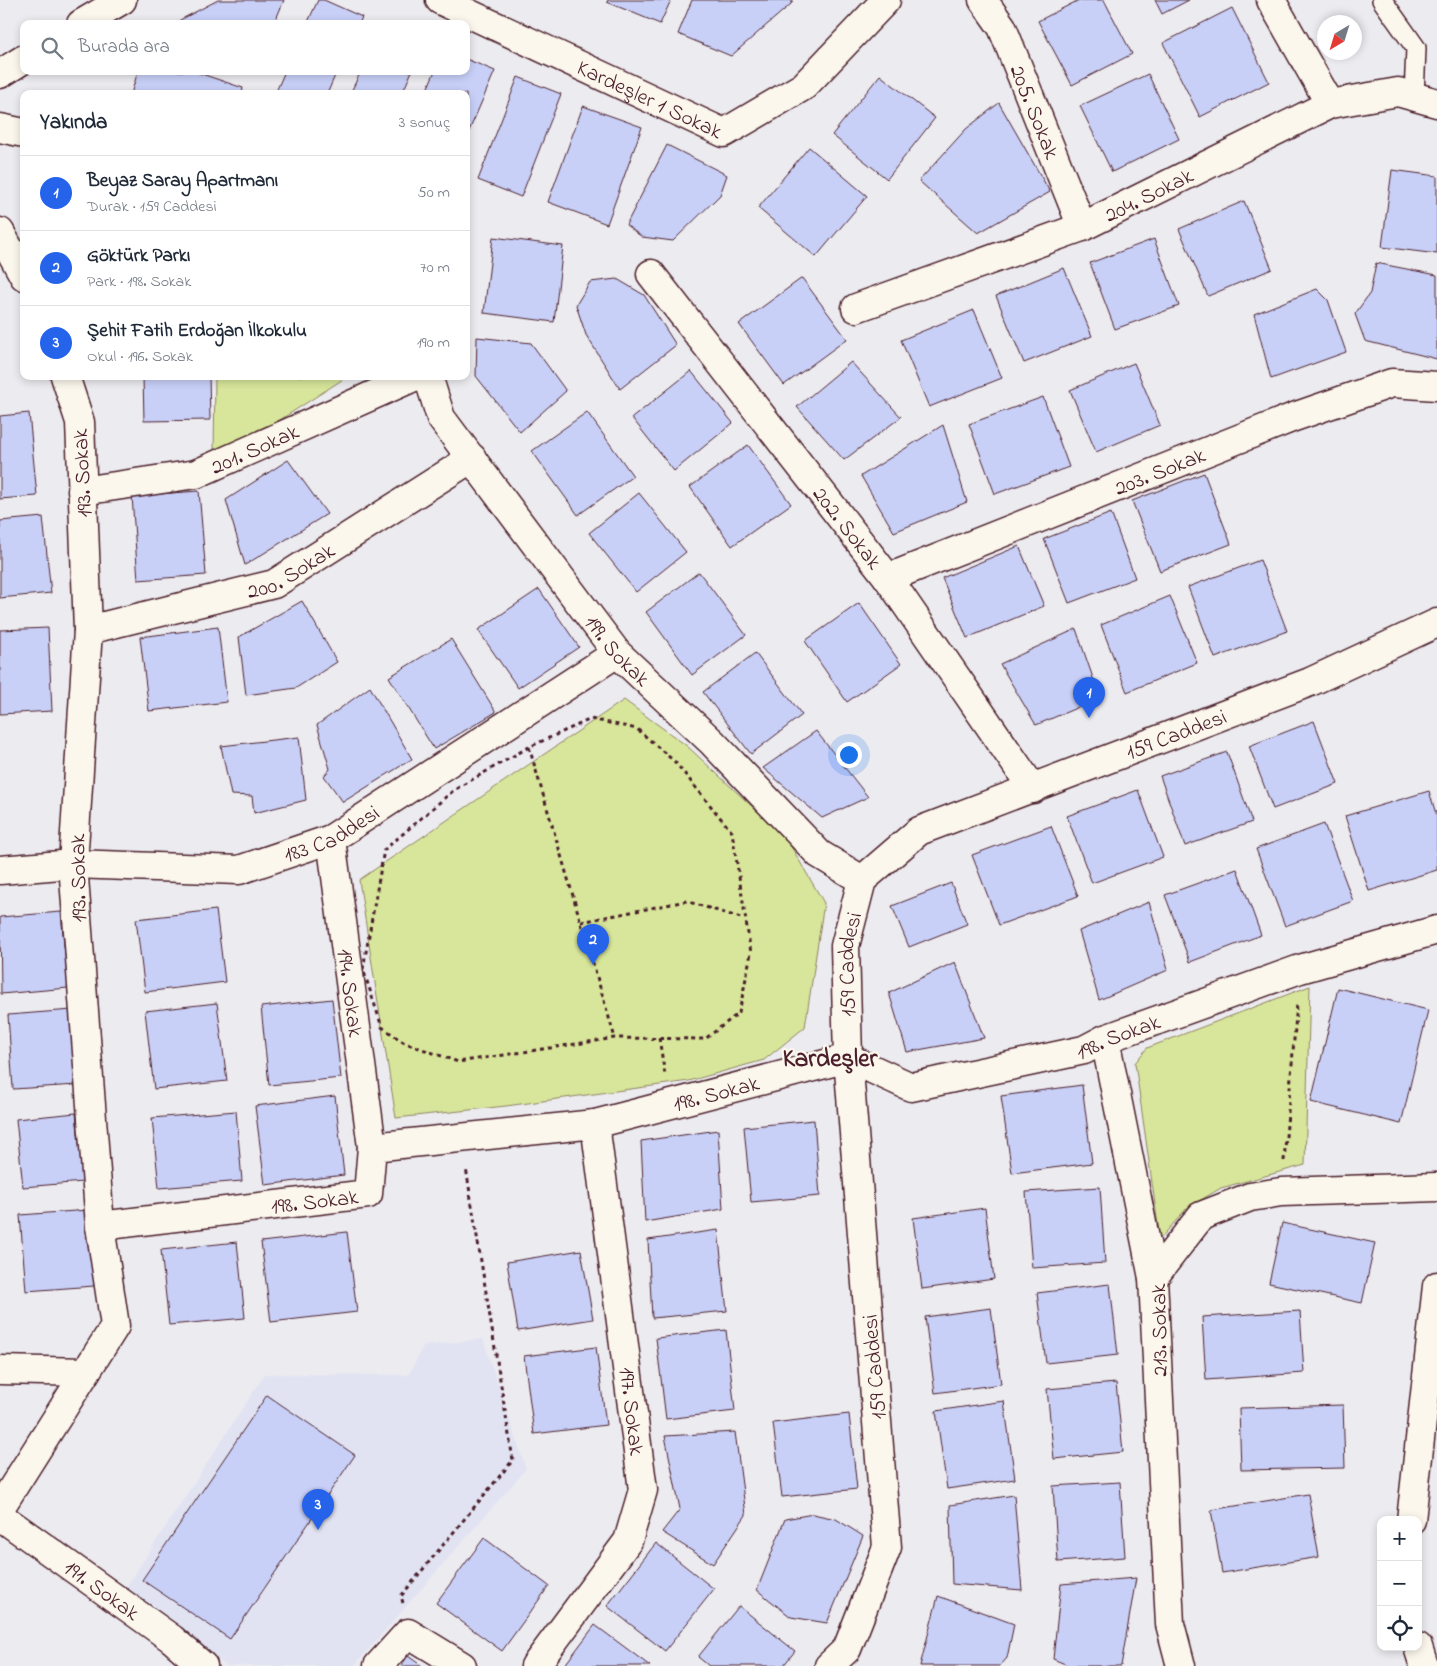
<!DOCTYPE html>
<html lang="tr">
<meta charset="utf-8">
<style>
body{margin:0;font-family:"Indie Flower",sans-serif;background:#f6f6f7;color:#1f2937}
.controls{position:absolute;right:15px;bottom:15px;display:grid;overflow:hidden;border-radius:10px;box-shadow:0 2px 8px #0003}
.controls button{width:45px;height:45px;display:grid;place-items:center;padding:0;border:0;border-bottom:1px solid #e0e1e3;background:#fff;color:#1f2937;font:25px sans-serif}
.compass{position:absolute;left:1317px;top:15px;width:45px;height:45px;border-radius:50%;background:#fff;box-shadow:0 2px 8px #0003;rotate:218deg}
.you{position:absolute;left:848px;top:754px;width:18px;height:18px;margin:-12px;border:4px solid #fff;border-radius:50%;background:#1a73e8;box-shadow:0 0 0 8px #1a73e833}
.badge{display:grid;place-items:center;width:32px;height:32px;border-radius:50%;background:#2563eb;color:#fff;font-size:16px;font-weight:700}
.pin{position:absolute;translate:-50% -41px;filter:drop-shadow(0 1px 2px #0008)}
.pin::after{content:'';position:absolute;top:26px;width:18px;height:15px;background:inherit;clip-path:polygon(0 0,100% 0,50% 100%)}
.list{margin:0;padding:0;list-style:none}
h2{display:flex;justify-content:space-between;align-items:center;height:65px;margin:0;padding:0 20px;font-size:21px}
h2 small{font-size:16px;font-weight:400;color:#747a83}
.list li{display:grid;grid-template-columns:32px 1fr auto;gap:15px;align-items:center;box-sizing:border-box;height:75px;padding:0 20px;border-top:1px solid #e0e1e3}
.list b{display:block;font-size:19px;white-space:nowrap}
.list p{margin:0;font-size:16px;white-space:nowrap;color:#747a83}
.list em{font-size:16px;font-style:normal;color:#747a83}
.icon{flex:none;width:28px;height:28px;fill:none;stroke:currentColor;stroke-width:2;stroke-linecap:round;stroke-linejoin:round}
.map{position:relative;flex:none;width:1437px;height:1666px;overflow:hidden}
.search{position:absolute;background:#fff;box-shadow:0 2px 8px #0003;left:20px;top:20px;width:450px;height:55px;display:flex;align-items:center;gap:12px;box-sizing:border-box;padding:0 18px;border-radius:10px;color:#747a83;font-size:19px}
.panel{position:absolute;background:#fff;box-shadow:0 2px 8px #0003;left:20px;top:90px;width:450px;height:290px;border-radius:10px}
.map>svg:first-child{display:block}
.built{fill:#e1e3f2}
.green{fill:#d7e69a;stroke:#908262}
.building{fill:#c8d0f8;stroke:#4a1f2b}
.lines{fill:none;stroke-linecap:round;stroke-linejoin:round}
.lane-casing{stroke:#4a1f2b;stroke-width:22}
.street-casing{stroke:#4a1f2b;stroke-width:31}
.secondary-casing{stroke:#4a1f2b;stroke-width:31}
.path{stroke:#4a1f2b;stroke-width:3;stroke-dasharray:4 4;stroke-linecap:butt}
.lane{stroke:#fbf7ec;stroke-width:19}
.street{stroke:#fbf7ec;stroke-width:28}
.secondary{stroke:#fbf7ec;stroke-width:28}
.labels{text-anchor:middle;stroke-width:4.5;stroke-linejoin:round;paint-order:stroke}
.street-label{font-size:22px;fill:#4a1f2b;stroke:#fbf7ec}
.quarter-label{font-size:25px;font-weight:bold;fill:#4a1f2b;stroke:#fbf7ec}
</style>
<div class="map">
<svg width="1437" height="1666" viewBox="0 0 1437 1666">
<rect width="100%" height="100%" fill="#ecebf0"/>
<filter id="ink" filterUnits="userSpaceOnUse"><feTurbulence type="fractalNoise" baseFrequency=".02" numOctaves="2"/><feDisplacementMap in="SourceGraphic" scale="10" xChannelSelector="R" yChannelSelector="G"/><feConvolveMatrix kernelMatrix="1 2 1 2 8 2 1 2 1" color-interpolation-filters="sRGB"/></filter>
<g filter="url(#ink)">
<path class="built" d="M 483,1339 L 526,1469 L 354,1666 L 227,1666 L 123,1592 L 265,1374 L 409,1375 L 423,1346 Z"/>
<path class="green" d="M 215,376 L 348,376 L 269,427 L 214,454 Z
M 624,700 L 687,746 L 786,838 L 824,903 L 805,1027 L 764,1060 L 689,1081 L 506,1106 L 396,1118 L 359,880 Z
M 1310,986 L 1305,1165 L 1221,1188 L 1187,1208 L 1160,1239 L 1135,1063 L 1147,1048 Z"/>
<path class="building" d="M 218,0 L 284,0 L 274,24 L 179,24 L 180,20 Z
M 318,0 L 324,0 L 362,17 L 359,24 L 307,24 Z
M 608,0 L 671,0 L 660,24 L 607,2 Z
M 692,0 L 793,0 L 791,4 L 731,56 L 678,34 Z
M 1079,0 L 1104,0 L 1132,54 L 1072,85 L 1038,21 Z
M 1155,0 L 1189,0 L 1162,14 Z
M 1232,8 L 1269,82 L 1200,117 L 1163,43 Z
M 466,59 L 495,71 L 466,138 L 466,94 L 425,94 L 435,71 L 466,71 Z
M 138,71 L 193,71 L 243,88 L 242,94 L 131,94 Z
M 285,71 L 337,71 L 327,94 L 275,94 Z
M 361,71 L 412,71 L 402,94 L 350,94 Z
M 1148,74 L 1179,139 L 1112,172 L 1080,106 Z
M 880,75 L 935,118 L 887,179 L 832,135 Z
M 518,77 L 561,94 L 521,197 L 478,180 Z
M 999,103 L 1050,192 L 978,233 L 919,181 L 966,129 Z
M 583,106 L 642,127 L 607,224 L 548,202 Z
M 667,145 L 727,175 L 720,195 L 673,241 L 642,237 L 626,225 Z
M 809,147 L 867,196 L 816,257 L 758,208 Z
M 1392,170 L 1437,176 L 1437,254 L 1382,247 Z
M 1244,201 L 1272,269 L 1208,296 L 1179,229 Z
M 493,237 L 563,246 L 554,322 L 484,313 Z
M 1154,239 L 1179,306 L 1115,329 L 1090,263 Z
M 1376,263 L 1437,275 L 1437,359 L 1365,341 L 1355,314 L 1370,293 Z
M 1064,268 L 1092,336 L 1024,363 L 996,296 Z
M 802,278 L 847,339 L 784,385 L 739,324 Z
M 617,279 L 644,295 L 676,345 L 620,389 L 586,335 L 576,305 L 590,282 Z
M 1317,289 L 1328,300 L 1346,352 L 1271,379 L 1254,314 Z
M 974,310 L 1002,378 L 929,407 L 901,340 Z
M 477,337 L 531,343 L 566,391 L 520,432 L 476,376 Z
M 851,362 L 901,417 L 844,460 L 797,407 Z
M 1134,363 L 1160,425 L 1096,452 L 1070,390 Z
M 691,371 L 733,423 L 674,471 L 632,418 Z
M 143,376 L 209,376 L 210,420 L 144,421 Z
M 1043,397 L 1069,467 L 995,494 L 969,424 Z
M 587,412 L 633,476 L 578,515 L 532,451 Z
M 29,413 L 37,496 L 0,499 L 0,416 Z
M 943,425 L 967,502 L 894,532 L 861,476 Z
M 748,445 L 791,504 L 732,546 L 690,487 Z
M 288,460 L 327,514 L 245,565 L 226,500 Z
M 1204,473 L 1231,544 L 1160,571 L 1132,501 Z
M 199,491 L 206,575 L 138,580 L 132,496 Z
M 639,493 L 686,552 L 636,592 L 589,533 Z
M 1111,513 L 1135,578 L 1069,603 L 1044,539 Z
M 43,517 L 51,593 L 0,598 L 0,521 Z
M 1019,546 L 1044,606 L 967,638 L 942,578 Z
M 1260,560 L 1287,631 L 1215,658 L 1188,587 Z
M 699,572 L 746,635 L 692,675 L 646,612 Z
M 539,589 L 579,647 L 518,688 L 478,630 Z
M 1170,596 L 1197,663 L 1127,692 L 1101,625 Z
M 302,601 L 337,662 L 296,688 L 246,695 L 239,637 Z
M 859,603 L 901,664 L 847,702 L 805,641 Z
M 218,627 L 227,702 L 149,711 L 140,637 Z
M 48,628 L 52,711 L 0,714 L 0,630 Z
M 1076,629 L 1100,698 L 1036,725 L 1000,664 Z
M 451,639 L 496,712 L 434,749 L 389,677 Z
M 755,653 L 802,715 L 751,754 L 703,692 Z
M 370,687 L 412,759 L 343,802 L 324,776 L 330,769 L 317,725 Z
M 1314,721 L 1338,784 L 1273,809 L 1249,746 Z
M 816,731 L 868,797 L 822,818 L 763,768 Z
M 299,737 L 306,800 L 254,813 L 252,796 L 231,795 L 221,746 Z
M 1227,752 L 1252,822 L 1185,846 L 1160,776 Z
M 1138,790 L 1163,857 L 1092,883 L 1067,816 Z
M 1429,791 L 1437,817 L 1437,870 L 1369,891 L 1345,816 Z
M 1324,824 L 1353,901 L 1285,926 L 1256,849 Z
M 1051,826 L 1078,896 L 999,925 L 972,855 Z
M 1237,869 L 1261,935 L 1190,962 L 1165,895 Z
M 951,883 L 967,924 L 909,947 L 892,906 Z
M 1149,902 L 1168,970 L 1099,1000 L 1079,931 Z
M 216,910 L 225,982 L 145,992 L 136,919 Z
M 61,912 L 68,988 L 1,994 L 0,917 Z
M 955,962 L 984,1038 L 907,1052 L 889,993 Z
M 1338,988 L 1428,1010 L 1401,1124 L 1311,1102 Z
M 332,999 L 341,1078 L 269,1085 L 261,1007 Z
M 217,1003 L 227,1081 L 154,1089 L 145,1011 Z
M 72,1010 L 77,1085 L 13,1089 L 8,1015 Z
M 1082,1085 L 1092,1163 L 1012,1173 L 1001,1096 Z
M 335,1096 L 344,1175 L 265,1185 L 255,1106 Z
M 236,1111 L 242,1181 L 159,1188 L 152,1118 Z
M 76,1113 L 83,1182 L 23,1187 L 16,1119 Z
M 814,1120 L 820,1196 L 751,1202 L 744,1127 Z
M 718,1130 L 723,1209 L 645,1222 L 641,1141 Z
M 1100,1187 L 1105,1263 L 1032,1268 L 1026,1192 Z
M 985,1208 L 994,1279 L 922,1289 L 913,1218 Z
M 89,1210 L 94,1286 L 26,1291 L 20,1215 Z
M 1282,1223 L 1375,1243 L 1362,1303 L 1269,1283 Z
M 718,1230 L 727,1311 L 652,1318 L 648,1240 Z
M 347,1232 L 357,1312 L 271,1322 L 261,1242 Z
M 237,1242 L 245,1318 L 169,1325 L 161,1250 Z
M 581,1250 L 593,1319 L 518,1331 L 507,1262 Z
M 1110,1284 L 1118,1355 L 1046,1363 L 1037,1293 Z
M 991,1308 L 1001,1384 L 935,1393 L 925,1317 Z
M 1300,1311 L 1304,1373 L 1206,1380 L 1202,1317 Z
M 726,1330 L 735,1411 L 666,1419 L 656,1338 Z
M 596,1347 L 606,1425 L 534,1434 L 524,1356 Z
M 1116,1383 L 1123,1452 L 1054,1459 L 1047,1389 Z
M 267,1395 L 355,1455 L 230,1639 L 142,1580 Z
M 1004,1401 L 1015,1479 L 947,1489 L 936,1411 Z
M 1343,1405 L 1345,1468 L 1241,1470 L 1239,1408 Z
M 849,1414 L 857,1489 L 782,1497 L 773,1423 Z
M 735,1432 L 746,1515 L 713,1564 L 662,1532 L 680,1509 L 665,1436 Z
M 1120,1482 L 1125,1557 L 1058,1562 L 1053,1486 Z
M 1308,1494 L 1319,1557 L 1222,1573 L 1211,1510 Z
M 1014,1495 L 1022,1590 L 952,1584 L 950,1505 Z
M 813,1514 L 836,1519 L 863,1536 L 827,1623 L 791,1617 L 757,1590 L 785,1519 Z
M 484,1538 L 549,1586 L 502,1651 L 436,1603 Z
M 656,1543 L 714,1589 L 665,1651 L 607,1606 Z
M 1136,1578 L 1121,1666 L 1070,1666 L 1053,1659 L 1061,1584 Z
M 938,1596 L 1014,1624 L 1007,1658 L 1000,1666 L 920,1666 Z
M 739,1606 L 795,1651 L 783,1666 L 709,1666 L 698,1657 Z
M 595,1625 L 650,1666 L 564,1666 Z
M 408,1656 L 422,1666 L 401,1666 Z"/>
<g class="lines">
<defs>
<path id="lane" d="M 1382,0 L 1416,48 L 1414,96"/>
<g id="street">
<path id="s1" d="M 440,0 L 724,133 L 804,86 L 886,0"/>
<path id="s2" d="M 983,0 L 1002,27 L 1082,227"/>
<path d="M 1271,0 L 1330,104"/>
<path d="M 0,128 L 24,133"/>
<path d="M 0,232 L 24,276"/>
<path id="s3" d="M 651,274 L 888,578 L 1033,789"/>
<path id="s4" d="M 856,308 L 1082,227 L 1330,104 L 1398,92 L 1437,103"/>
<path id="s5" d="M 428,376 L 441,418 L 617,653 L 712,742 L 819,854 L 862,880"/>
<path id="s6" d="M 82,491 L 196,474 L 416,376"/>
<path id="s7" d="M 888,578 L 1294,417 L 1392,383 L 1437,386"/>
<path id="s8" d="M 88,630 L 274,584 L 472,458"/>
<path id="s9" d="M 331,839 L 372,1147"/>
<path id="s10" d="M 0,870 L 73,864 L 239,870 L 331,839 L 617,653"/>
<path d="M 1105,1039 L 1153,1278"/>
<path id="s11" d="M 100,1226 L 368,1194 L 372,1147 L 595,1124 L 848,1058 L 911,1087 L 1084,1050 L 1105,1039 L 1300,969 L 1437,930"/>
<path d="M 0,1370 L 86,1372"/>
<path d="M 0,1508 L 115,1326 L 100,1226 L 73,864 L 88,630 L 80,422 L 65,376"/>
<path id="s12" d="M 0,1516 L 172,1639 L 203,1666"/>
<path d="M 1411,1520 L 1437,1286"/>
<path d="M 1418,1647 L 1424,1666"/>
<path d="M 378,1666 L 408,1633 L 462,1666"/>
<path d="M 535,1666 L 628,1541 L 643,1490 L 595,1124"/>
<path id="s13" d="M 829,1666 L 847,1649 L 887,1547 L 848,1058 L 845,946 L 862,880 L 919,831 L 1310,682 L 1437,623"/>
<path d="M 1181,1666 L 1170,1624 L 1153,1278 L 1201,1216 L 1250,1197 L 1281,1192 L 1437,1187"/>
</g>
<path id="secondary" d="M 81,24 L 122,0
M 0,74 L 24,59"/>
</defs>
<use href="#lane" class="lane-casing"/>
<use href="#street" class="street-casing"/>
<use href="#secondary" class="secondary-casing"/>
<path class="path" d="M 591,719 L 637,729 L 675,762 L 732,832 L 751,953 L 739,1013 L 705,1039 L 615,1038 L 458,1062 L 403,1042 L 382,1027 L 363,969 L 384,850 L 454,790 L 529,747 Z
M 529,747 L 615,1038
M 581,922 L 686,901 L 744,919
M 659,1038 L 665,1075
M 1284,1161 L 1297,1003
M 403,1603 L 401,1596 L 513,1460 L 466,1168"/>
<use href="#lane" class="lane"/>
<use href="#street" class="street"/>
<use href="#secondary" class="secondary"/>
</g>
</g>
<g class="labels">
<g class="street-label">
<text dy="8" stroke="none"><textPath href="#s1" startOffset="232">Kardeşler 1 Sokak</textPath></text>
<text dy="8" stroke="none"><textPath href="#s2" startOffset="124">205. Sokak</textPath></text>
<text dy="8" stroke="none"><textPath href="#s4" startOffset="314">204. Sokak</textPath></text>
<text dy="8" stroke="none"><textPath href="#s6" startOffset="179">201. Sokak</textPath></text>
<text dy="8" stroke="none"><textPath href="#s7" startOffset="292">203. Sokak</textPath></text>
<text transform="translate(81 473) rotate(-93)" y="8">193. Sokak</text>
<text dy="8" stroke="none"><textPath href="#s3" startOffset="321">202. Sokak</textPath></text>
<text dy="8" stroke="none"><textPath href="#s8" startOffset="212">200. Sokak</textPath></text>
<text dy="8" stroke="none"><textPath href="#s5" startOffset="336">199. Sokak</textPath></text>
<text dy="8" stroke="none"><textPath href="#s13" startOffset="1155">159 Caddesi</textPath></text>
<text dy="8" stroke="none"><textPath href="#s10" startOffset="339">183 Caddesi</textPath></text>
<text transform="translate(77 878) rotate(-91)" y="8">193. Sokak</text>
<text dy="8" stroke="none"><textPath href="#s13" startOffset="719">159 Caddesi</textPath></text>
<text dy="8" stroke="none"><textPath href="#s9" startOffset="155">194. Sokak</textPath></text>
<text dy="8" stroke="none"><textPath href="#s11" startOffset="1086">198. Sokak</textPath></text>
<text dy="8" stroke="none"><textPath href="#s11" startOffset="666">198. Sokak</textPath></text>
<text dy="8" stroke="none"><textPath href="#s11" startOffset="216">198. Sokak</textPath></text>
<text transform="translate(1158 1330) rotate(-91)" y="8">213. Sokak</text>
<text transform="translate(873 1367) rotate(-95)" y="8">159 Caddesi</text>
<text transform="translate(633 1411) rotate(83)" y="8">197. Sokak</text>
<text dy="8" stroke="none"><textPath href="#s12" startOffset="126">191. Sokak</textPath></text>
</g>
<g class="quarter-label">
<text x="830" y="1066">Kardeşler</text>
</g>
</g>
</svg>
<div class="controls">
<button>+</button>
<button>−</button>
<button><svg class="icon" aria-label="locate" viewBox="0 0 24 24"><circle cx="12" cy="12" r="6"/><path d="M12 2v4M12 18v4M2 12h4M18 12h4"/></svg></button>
</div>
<svg class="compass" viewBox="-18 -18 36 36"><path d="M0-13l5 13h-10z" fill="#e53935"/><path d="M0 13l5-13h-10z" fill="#747a83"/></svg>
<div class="you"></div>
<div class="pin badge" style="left:1089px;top:718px">1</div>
<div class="pin badge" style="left:593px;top:965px">2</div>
<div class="pin badge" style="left:318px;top:1530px">3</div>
<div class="search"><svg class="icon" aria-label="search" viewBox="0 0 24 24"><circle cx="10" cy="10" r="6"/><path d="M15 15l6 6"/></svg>Burada ara</div>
<section class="panel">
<h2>Yakında<small>3 sonuç</small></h2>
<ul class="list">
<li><span class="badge">1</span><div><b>Beyaz Saray Apartmanı</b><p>Durak · 159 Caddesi</p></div><em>50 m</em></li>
<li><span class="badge">2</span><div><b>Göktürk Parkı</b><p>Park · 198. Sokak</p></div><em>70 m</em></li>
<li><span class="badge">3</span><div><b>Şehit Fatih Erdoğan İlkokulu</b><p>Okul · 196. Sokak</p></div><em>190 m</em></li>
</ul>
</section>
</div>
